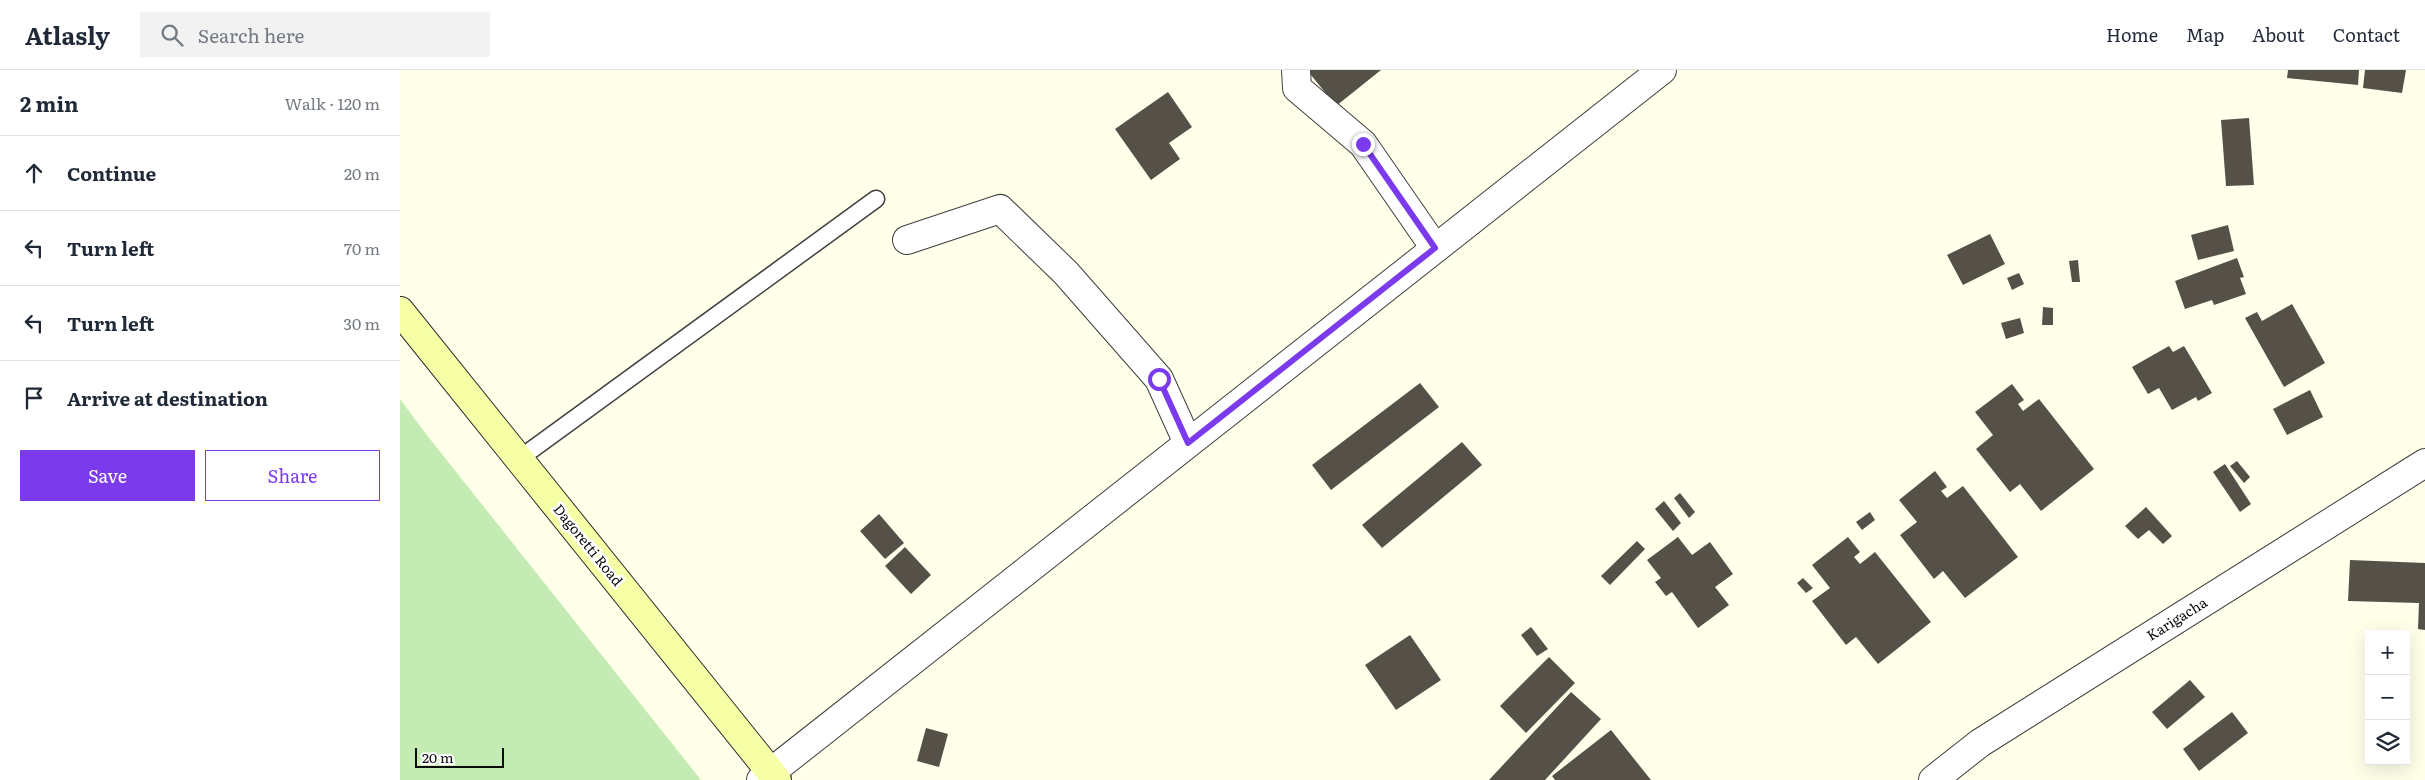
<!DOCTYPE html>
<meta charset="utf-8">
<style>
body{margin:0;font-family:Literata,serif;background:#f2f2f3;color:#1f2937}
.controls{position:absolute;right:15px;bottom:15px;display:grid;overflow:hidden;border-radius:0px;box-shadow:0 5px 20px #0002}
.controls button{width:45px;height:45px;display:grid;place-items:center;padding:0;border:0;border-bottom:1px solid #e0e1e3;background:#fff;color:#1f2937;font:25px sans-serif}
.scale{position:absolute;left:15px;bottom:12px;width:89px;box-sizing:border-box;padding-left:5px;border:2px solid #0c0c0c;border-top:0;font-size:14px;line-height:18px;white-space:nowrap;color:#0c0c0c;-webkit-text-stroke:4px #fff;paint-order:stroke}
.stop{position:absolute;width:15px;height:15px;margin:-11px;border:4px solid #7c3aed;border-radius:50%;background:#fff}
.stop.end{background:#7c3aed;border-color:#fff;box-shadow:0 1px 5px #0008}
.list{margin:0;padding:0;list-style:none}
h2{display:flex;justify-content:space-between;align-items:center;height:65px;margin:0;padding:0 20px;font-size:21px}
h2 small{font-size:16px;font-weight:400;color:#747a83}
.list li{display:grid;grid-template-columns:32px 1fr auto;gap:15px;align-items:center;box-sizing:border-box;height:75px;padding:0 20px;border-top:1px solid #e0e1e3}
.list b{display:block;font-size:19px;white-space:nowrap}
.list em{font-size:16px;font-style:normal;color:#747a83}
.actions{display:flex;gap:10px;padding:15px 20px}
.actions a{flex:1;padding:11px 0;border:1px solid #7c3aed;border-radius:0px;text-align:center;font-size:18px;color:#7c3aed}
.actions .main{background:#7c3aed;color:#fff}
.icon{flex:none;width:28px;height:28px;fill:none;stroke:currentColor;stroke-width:2;stroke-linecap:round;stroke-linejoin:round}
.map{position:relative;flex:none;width:2025px;height:710px;overflow:hidden}
header{display:flex;align-items:center;gap:30px;box-sizing:border-box;height:70px;padding:0 25px;background:#fff;border-bottom:1px solid #e0e1e3}
header strong{font-size:24px}
nav{display:flex;gap:28px;margin-inline-start:auto;font-size:18px}
.search{width:350px;height:45px;background:#f2f2f3;display:flex;align-items:center;gap:12px;box-sizing:border-box;padding:0 18px;border-radius:0px;color:#747a83;font-size:19px}
main{display:flex}
aside{flex:1;background:#fff}
.map>svg:first-child{display:block}
.green{fill:#c4ebb3}
.building{fill:#555048}
.lines{fill:none;stroke-linecap:round;stroke-linejoin:round}
.lane-casing{stroke:#3f3f3f;stroke-width:19}
.street-casing{stroke:#3f3f3f;stroke-width:30}
.secondary-casing{stroke:#2e2e2e;stroke-width:30}
.lane{stroke:#fff;stroke-width:16}
.street{stroke:#fff;stroke-width:28}
.secondary{stroke:#f6ffa5;stroke-width:28}
.route{stroke:#7c3aed;stroke-width:6}
.labels{text-anchor:middle;stroke-width:5;stroke-linejoin:round;paint-order:stroke}
.street-label{font-size:14px;fill:#0c0c0c;stroke:#fff}
</style>
<header>
<strong>Atlasly</strong>
<div class="search"><svg class="icon" aria-label="search" viewBox="0 0 24 24"><circle cx="10" cy="10" r="6"/><path d="M15 15l6 6"/></svg>Search here</div>
<nav><a>Home</a><a>Map</a><a>About</a><a>Contact</a></nav>
</header>
<main>
<aside>
<h2>2 min<small>Walk · 120 m</small></h2>
<ul class="list">
<li><svg class="icon" aria-label="ahead" viewBox="0 0 24 24"><path d="M12 20V5M6 11l6-6 6 6"/></svg><div><b>Continue</b></div><em>20 m</em></li>
<li><svg class="icon" aria-label="left" viewBox="0 0 24 24"><path d="M17 20v-9H6M10 6l-5 5 5 5"/></svg><div><b>Turn left</b></div><em>70 m</em></li>
<li><svg class="icon" aria-label="left" viewBox="0 0 24 24"><path d="M17 20v-9H6M10 6l-5 5 5 5"/></svg><div><b>Turn left</b></div><em>30 m</em></li>
<li><svg class="icon" aria-label="arrive" viewBox="0 0 24 24"><path d="M6 21V4h12l-3 4 3 4H6"/></svg><div><b>Arrive at destination</b></div></li>
</ul>
<div class="actions"><a class="main">Save</a><a>Share</a></div>
</aside>
<div class="map">
<svg width="2025" height="710" viewBox="0 0 2025 710">
<rect width="100%" height="100%" fill="#ffffea"/>
<path class="green" d="M 0,329 L 26,364 L 301,710 L 0,710 Z"/>
<path class="building" d="M 907,0 L 981,0 L 936,36 Z
M 1888,0 L 1959,0 L 1958,15 L 1887,8 Z
M 1965,0 L 2006,0 L 2002,23 L 1963,18 Z
M 768,22 L 792,57 L 769,73 L 780,89 L 751,110 L 715,59 Z
M 1849,48 L 1854,115 L 1826,116 L 1821,50 Z
M 1828,155 L 1834,181 L 1798,190 L 1791,165 Z
M 1590,164 L 1605,194 L 1563,215 L 1547,185 Z
M 1837,188 L 1844,207 L 1840,208 L 1846,224 L 1814,235 L 1812,230 L 1785,239 L 1775,211 Z
M 1678,190 L 1680,212 L 1672,212 L 1669,191 Z
M 1619,203 L 1624,214 L 1612,220 L 1607,208 Z
M 1892,234 L 1925,293 L 1884,317 L 1845,248 L 1857,242 L 1862,251 Z
M 1643,237 L 1653,238 L 1653,255 L 1642,255 Z
M 1620,248 L 1624,263 L 1606,269 L 1601,253 Z
M 1769,276 L 1773,282 L 1784,276 L 1812,323 L 1798,331 L 1796,327 L 1772,340 L 1759,318 L 1748,324 L 1732,297 Z
M 1020,313 L 1039,337 L 931,420 L 912,395 Z
M 1612,314 L 1624,330 L 1618,334 L 1623,341 L 1639,329 L 1694,399 L 1641,441 L 1620,414 L 1610,422 L 1576,379 L 1593,365 L 1575,342 Z
M 1910,320 L 1923,347 L 1887,365 L 1873,339 Z
M 1062,372 L 1082,395 L 982,478 L 962,455 Z
M 1837,391 L 1850,407 L 1844,413 L 1830,396 Z
M 1825,394 L 1851,434 L 1840,442 L 1813,402 Z
M 1535,401 L 1547,417 L 1541,421 L 1547,428 L 1563,416 L 1618,487 L 1565,528 L 1543,501 L 1534,509 L 1500,465 L 1517,452 L 1499,430 Z
M 1280,423 L 1295,442 L 1289,448 L 1274,428 Z
M 1264,431 L 1281,453 L 1273,461 L 1255,439 Z
M 1746,437 L 1772,466 L 1763,474 L 1749,460 L 1738,469 L 1725,456 Z
M 1470,442 L 1475,450 L 1462,460 L 1456,452 Z
M 479,444 L 504,473 L 485,489 L 460,461 Z
M 1278,467 L 1292,485 L 1310,472 L 1333,504 L 1315,517 L 1329,535 L 1298,558 L 1272,522 L 1266,526 L 1255,512 L 1261,508 L 1247,490 Z
M 1448,467 L 1460,482 L 1454,487 L 1460,494 L 1475,482 L 1531,552 L 1478,594 L 1456,567 L 1446,575 L 1412,531 L 1430,518 L 1412,495 Z
M 1237,471 L 1245,479 L 1210,515 L 1201,506 Z
M 505,477 L 531,505 L 511,524 L 485,496 Z
M 1950,490 L 2025,493 L 2025,560 L 2018,559 L 2019,533 L 1948,531 Z
M 1403,508 L 1413,518 L 1406,523 L 1397,513 Z
M 1131,557 L 1148,579 L 1137,586 L 1121,565 Z
M 1010,565 L 1041,610 L 996,640 L 965,595 Z
M 1149,587 L 1175,613 L 1126,663 L 1100,636 Z
M 1790,610 L 1805,627 L 1767,659 L 1752,642 Z
M 1171,622 L 1201,649 L 1145,710 L 1089,710 Z
M 1832,642 L 1848,663 L 1799,701 L 1783,679 Z
M 526,658 L 548,664 L 539,697 L 517,691 Z
M 1211,660 L 1251,710 L 1155,710 L 1152,706 Z"/>
<g class="lines">
<defs>
<path id="lane" d="M 119,389 L 476,129"/>
<path id="street" d="M 896,0 L 897,18 L 963,74 L 1035,178
M 507,170 L 600,139 L 666,203 L 759,309 L 788,373
M 361,710 L 1262,0
M 1533,710 L 1580,673 L 2025,393"/>
<path id="secondary" d="M 0,241 L 377,710"/>
</defs>
<use href="#lane" class="lane-casing"/>
<use href="#street" class="street-casing"/>
<use href="#secondary" class="secondary-casing"/>
<use href="#lane" class="lane"/>
<use href="#street" class="street"/>
<use href="#secondary" class="secondary"/>
</g>
<g class="lines">
<path class="route" d="M 759,309 L 788,373 L 1035,178 L 963,74"/>
</g>
<g class="labels">
<g class="street-label">
<text transform="translate(188 475) rotate(51)" y="5">Dagoretti Road</text>
<text transform="translate(1777 549) rotate(-32)" y="5">Karigacha</text>
</g>
</g>
</svg>
<div class="controls">
<button>+</button>
<button>−</button>
<button><svg class="icon" aria-label="layers" viewBox="0 0 24 24"><path d="M12 4l9 5-9 5-9-5zM3 14l9 5 9-5"/></svg></button>
</div>
<div class="scale">20 m</div>
<div class="stop" style="left:759px;top:309px"></div>
<div class="stop end" style="left:963px;top:74px"></div>
</div>
</main>
